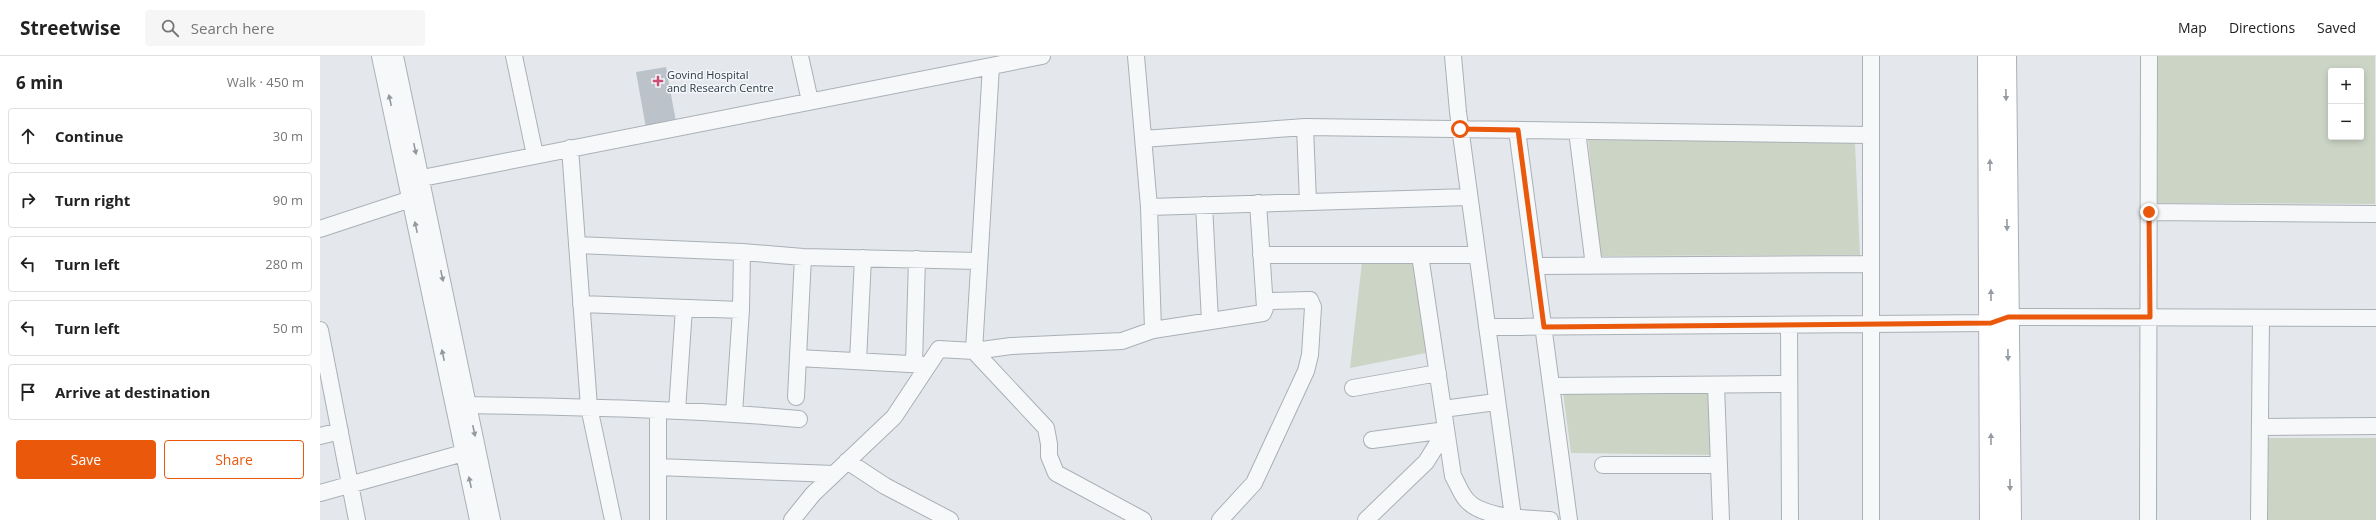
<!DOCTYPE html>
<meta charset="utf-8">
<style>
body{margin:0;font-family:"Open Sans",sans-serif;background:#f6f6f6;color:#222}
.controls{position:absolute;right:12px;top:12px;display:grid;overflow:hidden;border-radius:4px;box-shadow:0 2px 6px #0003}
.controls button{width:36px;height:36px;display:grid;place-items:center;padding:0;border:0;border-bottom:1px solid #e0e0e0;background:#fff;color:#222;font:20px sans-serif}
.stop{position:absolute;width:12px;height:12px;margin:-9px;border:3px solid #ea580c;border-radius:50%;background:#fff}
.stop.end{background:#ea580c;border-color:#fff;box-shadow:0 1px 4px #0008}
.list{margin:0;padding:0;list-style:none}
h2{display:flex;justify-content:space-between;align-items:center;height:52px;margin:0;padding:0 16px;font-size:17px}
h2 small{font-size:13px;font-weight:400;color:#767676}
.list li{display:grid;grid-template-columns:26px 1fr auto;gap:12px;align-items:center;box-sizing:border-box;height:56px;margin:0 8px 8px;padding:0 8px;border:1px solid #e0e0e0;border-radius:4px}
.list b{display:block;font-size:15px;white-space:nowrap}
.list em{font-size:13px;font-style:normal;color:#767676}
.actions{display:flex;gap:8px;padding:12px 16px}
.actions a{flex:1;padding:9px 0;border:1px solid #ea580c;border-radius:4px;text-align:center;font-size:14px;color:#ea580c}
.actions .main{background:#ea580c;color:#fff}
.icon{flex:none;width:22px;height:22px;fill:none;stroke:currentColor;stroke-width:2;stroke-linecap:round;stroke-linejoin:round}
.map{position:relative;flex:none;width:2056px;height:464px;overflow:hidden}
header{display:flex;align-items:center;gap:24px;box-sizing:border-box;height:56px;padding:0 20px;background:#fff;border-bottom:1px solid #e0e0e0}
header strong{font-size:19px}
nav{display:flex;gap:22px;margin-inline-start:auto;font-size:14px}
.search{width:280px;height:36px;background:#f6f6f6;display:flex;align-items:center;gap:10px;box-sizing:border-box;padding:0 14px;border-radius:4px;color:#767676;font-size:15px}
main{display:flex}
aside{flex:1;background:#fff}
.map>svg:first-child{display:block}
.green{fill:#ccd5c5;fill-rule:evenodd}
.building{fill:#bbc2c9}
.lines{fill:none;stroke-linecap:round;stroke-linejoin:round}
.street-casing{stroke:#a9b0b6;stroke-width:18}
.secondary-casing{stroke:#a9b0b6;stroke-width:24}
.street{stroke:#f7f8fa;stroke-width:16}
.secondary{stroke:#fff;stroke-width:22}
.oneway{fill:#969ca2}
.oneway2{fill:#92989f}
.route{stroke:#ea580c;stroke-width:5}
.poi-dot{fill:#cc4d75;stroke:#f4f7f9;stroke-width:1.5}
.labels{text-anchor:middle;stroke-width:3;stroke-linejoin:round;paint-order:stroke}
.poi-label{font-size:11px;fill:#2c3844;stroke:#f4f7f9;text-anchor:start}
</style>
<header>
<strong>Streetwise</strong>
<div class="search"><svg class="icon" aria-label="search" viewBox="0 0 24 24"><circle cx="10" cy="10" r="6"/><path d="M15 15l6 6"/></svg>Search here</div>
<nav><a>Map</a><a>Directions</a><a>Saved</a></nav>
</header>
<main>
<aside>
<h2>6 min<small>Walk · 450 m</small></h2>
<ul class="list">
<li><svg class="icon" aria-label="ahead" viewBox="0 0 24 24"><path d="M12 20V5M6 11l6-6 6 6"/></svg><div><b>Continue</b></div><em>30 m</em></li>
<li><svg class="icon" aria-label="right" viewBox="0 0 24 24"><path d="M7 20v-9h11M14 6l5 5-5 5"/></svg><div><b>Turn right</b></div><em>90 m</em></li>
<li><svg class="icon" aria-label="left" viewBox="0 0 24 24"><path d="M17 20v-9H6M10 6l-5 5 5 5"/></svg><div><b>Turn left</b></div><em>280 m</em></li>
<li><svg class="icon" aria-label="left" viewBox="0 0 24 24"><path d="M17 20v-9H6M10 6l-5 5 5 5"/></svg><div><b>Turn left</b></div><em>50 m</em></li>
<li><svg class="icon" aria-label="arrive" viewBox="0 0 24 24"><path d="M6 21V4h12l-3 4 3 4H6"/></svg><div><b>Arrive at destination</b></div></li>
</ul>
<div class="actions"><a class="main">Save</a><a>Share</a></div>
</aside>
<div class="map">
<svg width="2056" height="464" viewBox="0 0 2056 464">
<rect width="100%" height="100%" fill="#e4e8ec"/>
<path class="green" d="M 1838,0 L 2055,0 L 2055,148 L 1838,147 ZM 2011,15 L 2041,15 L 2041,81 L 2011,81 Z
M 1268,83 L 1535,86 L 1540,199 L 1279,200 Z
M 1094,205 L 1106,297 L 1030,312 L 1042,206 Z
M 1392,335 L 1396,399 L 1251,397 L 1243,336 Z
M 1946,382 L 2056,382 L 2056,464 L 1946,464 Z"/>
<path class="building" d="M 346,11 L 356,66 L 326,72 L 316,16 Z"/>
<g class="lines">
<defs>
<path id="street" d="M 60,0 L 158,464
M 75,0 L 172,464
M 194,0 L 215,99
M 480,0 L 490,45
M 816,0 L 829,151 L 833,274
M 1133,0 L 1138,56 L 1193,461
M 1551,0 L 1551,464
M 985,71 L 988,146
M 1197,74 L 1249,464
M 1257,75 L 1274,210
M 823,83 L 985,71 L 1551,79
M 250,92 L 269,351 L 293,464
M 87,125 L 722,0
M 884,149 L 890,265
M 829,151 L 1149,141
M 1829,156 L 2056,158
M 0,173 L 100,140
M 257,189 L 422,196 L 483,201 L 659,205
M 941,199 L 1157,199
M 1100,199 L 1133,420 C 1137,427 1140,435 1145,442 C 1160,463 1207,462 1230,464
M 1216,210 L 1551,208
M 261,248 L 421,254
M 1469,269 L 1470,464
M 1167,271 L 1671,267 L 1688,261 L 2056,262
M 0,274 L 37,464
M 478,302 L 608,309
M 538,305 L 543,202
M 594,308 L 597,203
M 1396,329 L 1401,464
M 1231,330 L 1469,328
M 1033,332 L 1118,317
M 476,341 L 483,201
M 149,349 C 259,351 369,353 479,363
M 1123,353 L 1176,346
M 357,355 L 364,252
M 414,357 L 421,254 L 422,196
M 1940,371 L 2056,370
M 0,380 L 20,375
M 1052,384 L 1126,374
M 527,405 L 565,430 L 630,464
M 1283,409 L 1399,409
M 338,411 L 514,418
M 0,437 L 154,394
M 338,464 L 338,354
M 472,464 L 493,438 L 574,361 L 619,293 L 654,295 L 671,10
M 823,464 L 736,417 L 729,400 L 729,388 L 726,372 L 654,295 L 691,290 L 802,285 L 833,274 L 943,257 L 945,252 L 938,147
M 900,464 L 934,427 L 986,315 L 990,299 L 993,251 L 990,244 L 945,245
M 1046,464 L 1106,406 L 1126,374
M 1828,464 L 1829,0
M 1939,464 L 1941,262"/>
<path id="secondary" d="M 1669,0 L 1671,464
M 1685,0 L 1690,464"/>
</defs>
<use href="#street" class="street-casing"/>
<use href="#secondary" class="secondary-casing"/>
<use href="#street" class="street"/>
<use href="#secondary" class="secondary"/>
</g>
<defs><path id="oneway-solid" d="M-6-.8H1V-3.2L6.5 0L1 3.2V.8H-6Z"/></defs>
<g class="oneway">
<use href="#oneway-solid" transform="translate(1686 39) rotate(89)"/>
<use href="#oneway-solid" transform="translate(1670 109) rotate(-90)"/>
<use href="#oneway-solid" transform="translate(1687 169) rotate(89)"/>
<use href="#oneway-solid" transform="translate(1671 239) rotate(-90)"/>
<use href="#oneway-solid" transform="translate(1688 299) rotate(89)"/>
<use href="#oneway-solid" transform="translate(1671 383) rotate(-90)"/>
<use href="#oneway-solid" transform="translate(1690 429) rotate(89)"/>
</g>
<g class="oneway2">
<use href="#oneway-solid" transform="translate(70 44) rotate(-102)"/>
<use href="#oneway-solid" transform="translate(95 93) rotate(78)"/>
<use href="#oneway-solid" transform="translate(96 171) rotate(-102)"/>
<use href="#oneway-solid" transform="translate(122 220) rotate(78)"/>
<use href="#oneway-solid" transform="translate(123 299) rotate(-102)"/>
<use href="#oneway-solid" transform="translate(154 375) rotate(78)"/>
<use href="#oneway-solid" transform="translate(150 426) rotate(-102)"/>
</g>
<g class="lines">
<path class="route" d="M 1140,73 L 1198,74 L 1224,271 L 1671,267 L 1688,261 L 1830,261 L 1829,156"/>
</g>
<path class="poi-dot" d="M336 19h4v4h4v4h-4v4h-4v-4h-4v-4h4z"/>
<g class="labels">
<g class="poi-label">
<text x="347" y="23">Govind Hospital<tspan x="347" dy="13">and Research Centre</tspan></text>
</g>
</g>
</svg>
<div class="controls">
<button>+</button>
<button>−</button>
</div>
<div class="stop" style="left:1140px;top:73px"></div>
<div class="stop end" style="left:1829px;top:156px"></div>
</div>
</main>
